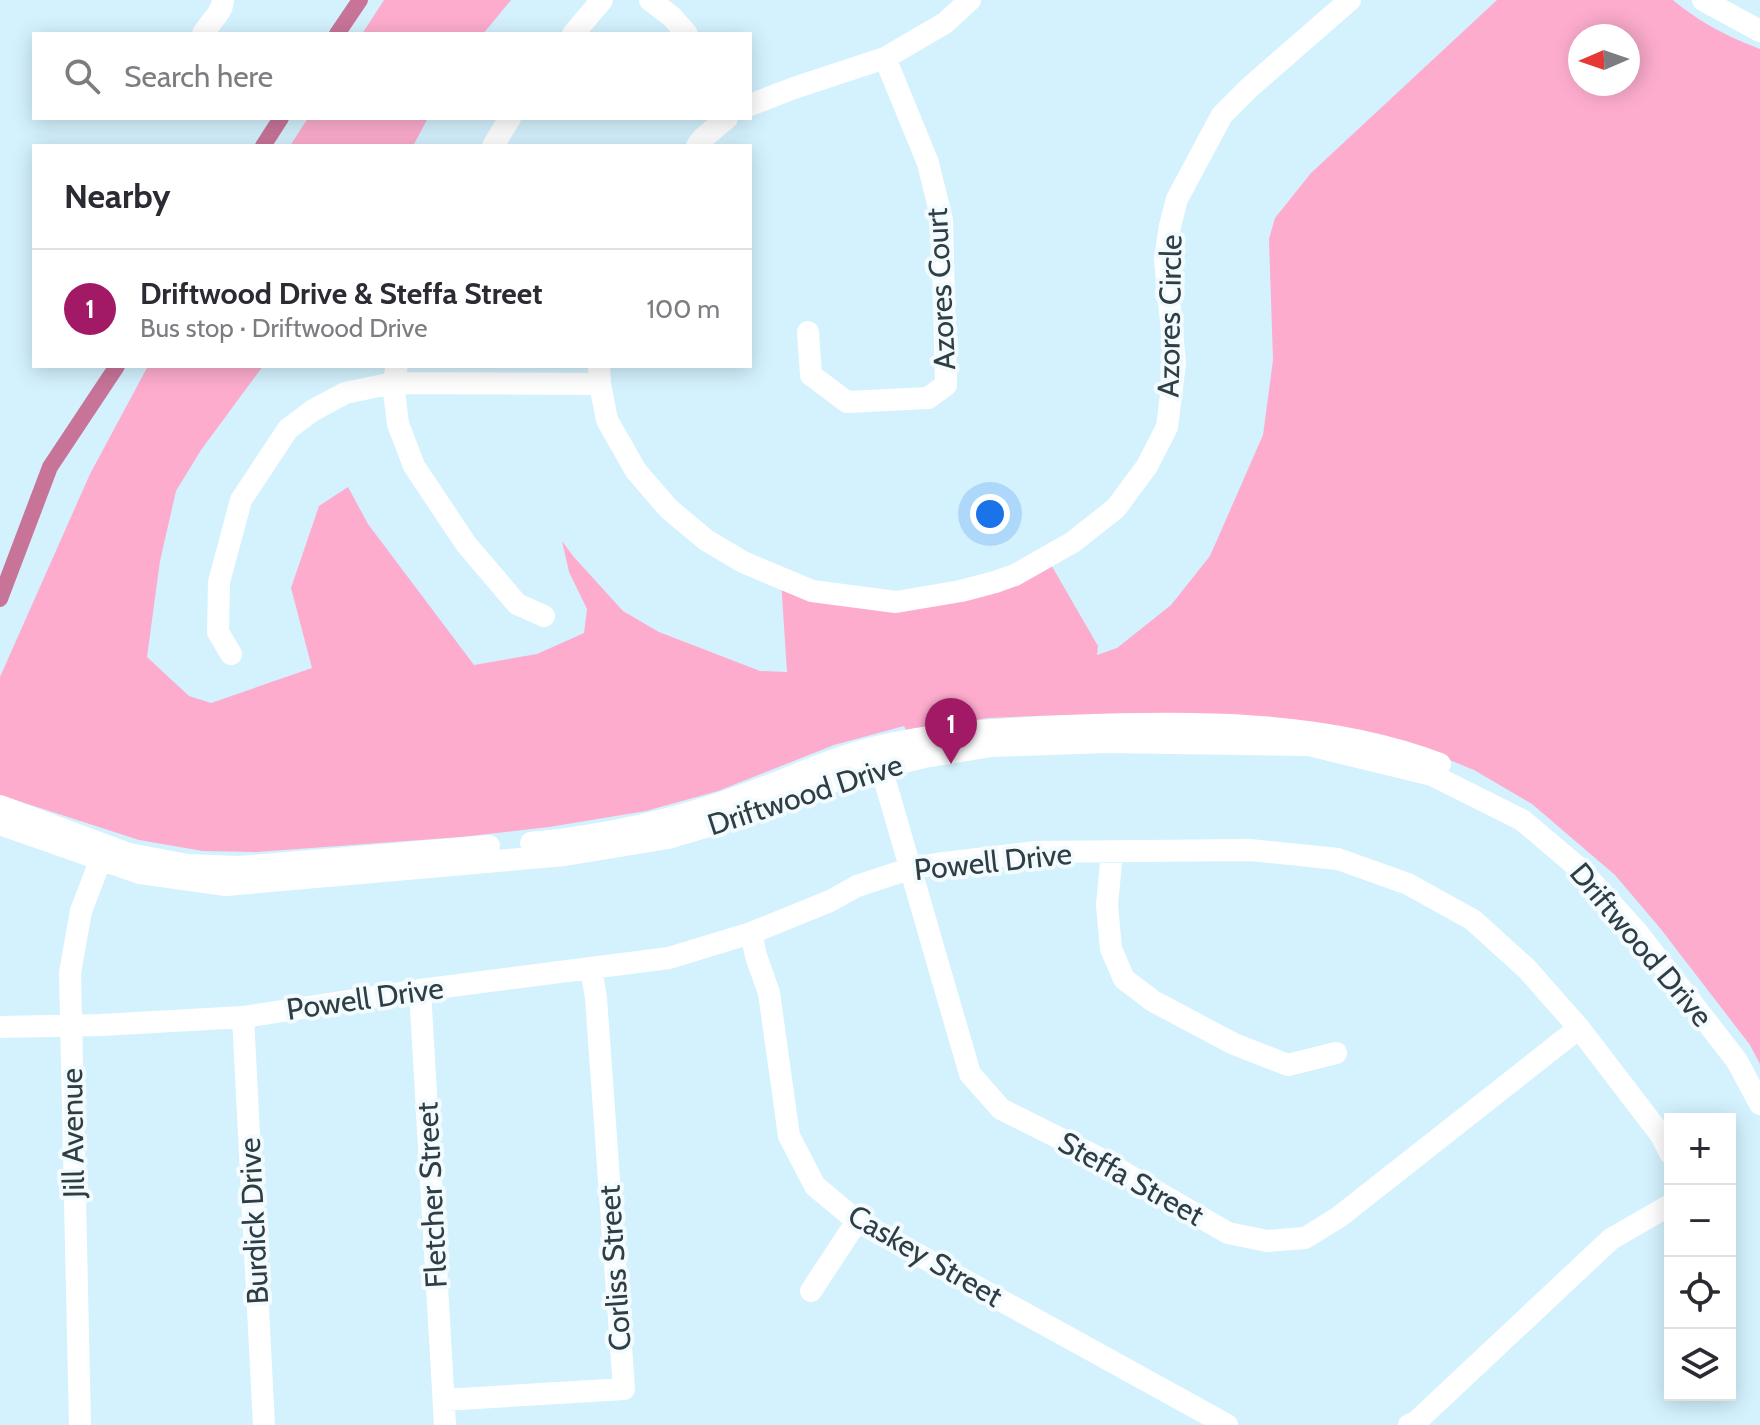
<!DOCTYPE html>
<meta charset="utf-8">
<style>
body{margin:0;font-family:Cabin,sans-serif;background:#f7f7f7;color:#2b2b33}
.controls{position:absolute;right:24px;bottom:24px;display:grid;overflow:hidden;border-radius:0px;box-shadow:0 4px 20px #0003}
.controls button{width:72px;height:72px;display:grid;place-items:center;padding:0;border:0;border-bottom:2px solid #e1e1e2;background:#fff;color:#2b2b33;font:40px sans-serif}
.compass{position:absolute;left:1568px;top:24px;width:72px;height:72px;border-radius:50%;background:#fff;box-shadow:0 4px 20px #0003;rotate:268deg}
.you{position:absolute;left:990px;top:514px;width:28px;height:28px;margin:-20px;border:6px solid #fff;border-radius:50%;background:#1a73e8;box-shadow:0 0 0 12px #1a73e833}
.badge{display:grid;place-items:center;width:52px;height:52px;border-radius:50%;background:#a21a66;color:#fff;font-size:26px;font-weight:700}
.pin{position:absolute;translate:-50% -66px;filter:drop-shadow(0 2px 4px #0008)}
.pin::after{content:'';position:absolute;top:42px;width:28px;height:24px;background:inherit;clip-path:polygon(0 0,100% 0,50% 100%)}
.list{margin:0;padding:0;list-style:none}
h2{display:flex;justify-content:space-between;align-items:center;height:104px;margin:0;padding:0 32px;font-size:34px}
h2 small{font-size:26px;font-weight:400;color:#7c7c81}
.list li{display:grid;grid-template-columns:52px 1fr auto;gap:24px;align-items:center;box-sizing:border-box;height:120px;padding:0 32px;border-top:2px solid #e1e1e2}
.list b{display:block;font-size:30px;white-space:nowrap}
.list p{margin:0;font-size:26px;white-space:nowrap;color:#7c7c81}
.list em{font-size:26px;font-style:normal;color:#7c7c81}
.icon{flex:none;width:44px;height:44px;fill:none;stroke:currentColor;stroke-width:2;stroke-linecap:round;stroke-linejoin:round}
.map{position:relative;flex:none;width:1760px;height:1425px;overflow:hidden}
.search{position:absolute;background:#fff;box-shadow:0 4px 20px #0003;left:32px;top:32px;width:720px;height:88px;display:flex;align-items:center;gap:20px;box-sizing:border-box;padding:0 28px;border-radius:0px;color:#7c7c81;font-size:30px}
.panel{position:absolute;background:#fff;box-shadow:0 4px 20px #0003;left:32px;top:144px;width:720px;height:224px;border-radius:0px}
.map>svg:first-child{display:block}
.green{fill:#fdacce;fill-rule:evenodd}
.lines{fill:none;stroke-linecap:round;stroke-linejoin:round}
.canal{stroke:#c87499;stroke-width:16}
.minor{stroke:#fff;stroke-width:22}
.labels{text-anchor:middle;stroke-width:8;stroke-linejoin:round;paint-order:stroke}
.street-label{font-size:30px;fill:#2f3e44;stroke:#f3fbfe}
</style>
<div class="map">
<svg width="1760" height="1425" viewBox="0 0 1760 1425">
<rect width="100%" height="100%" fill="#d4f2fe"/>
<path class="green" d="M 384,0 L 511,0 L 483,34 L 362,34 Z
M 1497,0 L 1673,0 C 1701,23 1726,36 1760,49 L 1760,1064 L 1750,1045 L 1660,928 L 1615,875 L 1532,804 L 1474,770 L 1415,746 L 1185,716 L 1060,715 L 989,718 L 906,730 L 904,726 L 834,745 L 718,791 L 646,811 L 549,827 L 461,837 L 257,852 L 203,851 L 139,840 L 0,795 L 0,677 L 90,474 L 148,366 L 263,366 L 201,450 L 176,491 L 160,561 L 147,657 L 189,696 L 211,703 L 312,668 L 291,588 L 319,506 L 348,487 L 368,524 L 474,665 L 537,654 L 584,633 L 587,609 L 569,572 L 562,541 L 573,556 L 623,611 L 659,632 L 760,671 L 787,672 L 781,580 L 896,601 L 1046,556 L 1098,646 L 1097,655 L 1117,648 L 1171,605 L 1210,556 L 1263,435 L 1273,360 L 1269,239 L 1275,218 L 1311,173 ZM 1580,36 L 1628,36 L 1628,84 L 1580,84 Z
M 308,118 L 428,118 L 413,146 L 290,146 Z"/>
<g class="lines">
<path class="canal" d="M 337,34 L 360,0
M 263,146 L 281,118
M 0,599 L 50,467 L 117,366"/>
<path class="minor" d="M 650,0 L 672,17 L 687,34
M 1703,0 L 1760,31
M 203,34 C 209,23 223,12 223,0
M 573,34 L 602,0
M 750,105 L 794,88 L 885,58 L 945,23 L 970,0
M 493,146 L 510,118
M 697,146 L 702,139 L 727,118
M 808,332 L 811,375 L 847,402 L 928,398 L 946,385 L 942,220 L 928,163 L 885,58
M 397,366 L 393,383 L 398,424 L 414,466 L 466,544 L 517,604 L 544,616
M 599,366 L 600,384 L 607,420 L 636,471 L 669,509 L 706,540 L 743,562 L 812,591 L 896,602 L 961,591 L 995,582 L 1015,575 L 1073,542 L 1116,508 L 1147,466 L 1167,427 L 1175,363 L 1165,259 L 1170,226 L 1177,199 L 1222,115 L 1249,88 L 1350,0
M 231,654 L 218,632 L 219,582 L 241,500 L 288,429 L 312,411 L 345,393 L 393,383 L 600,384
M 877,758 L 887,788 L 970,1074 L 1001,1109 L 1097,1157 L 1228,1233 L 1267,1241 L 1305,1238 L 1339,1217 L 1579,1028
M 0,806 L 129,854 L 188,865 L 239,867 L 489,846
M 0,824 L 140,873 L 226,885 L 565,855 L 668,838 L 749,814 L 844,777 L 924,757 L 992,746 L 1107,742 L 1309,745 L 1432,775 L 1522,820 L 1580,869 L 1637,932 L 1737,1061 L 1760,1104
M 531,843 C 602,836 671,821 738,797 C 782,782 824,761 869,749 C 935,732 1000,729 1068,726 C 1189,721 1325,720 1440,764
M 1112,852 L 1107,905 L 1111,949 L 1124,979 L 1153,1001 L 1234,1044 L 1288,1065 L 1336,1053
M 751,933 L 756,956 L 769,993 L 789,1136 L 815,1186 L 857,1221 L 1227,1425
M 420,990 L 445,1425
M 243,1017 L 264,1425
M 0,1027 L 101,1025 L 243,1017 L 420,990 L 669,958 L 751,933 L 830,901 L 857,886 L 909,869 L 936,864 L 1036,852 L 1250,850 L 1338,859 L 1408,884 L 1473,920 L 1527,969 L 1579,1028 L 1661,1135 L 1670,1153
M 811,1291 L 857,1221
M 444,1400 L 624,1389 L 596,998 L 591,968
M 80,1425 L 70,973 L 81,911 L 105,848
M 1409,1425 L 1417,1421 L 1611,1239 L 1670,1205"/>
</g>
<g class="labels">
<g class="street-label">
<text transform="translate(941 289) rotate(-93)" y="10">Azores Court</text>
<text transform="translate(1170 316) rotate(-89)" y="10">Azores Circle</text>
<text transform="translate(805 795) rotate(-18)" y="10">Driftwood Drive</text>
<text transform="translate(993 862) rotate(-6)" y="10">Powell Drive</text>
<text transform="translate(1641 945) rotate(50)" y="10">Driftwood Drive</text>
<text transform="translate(365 999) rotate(-8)" y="10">Powell Drive</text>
<text transform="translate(73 1133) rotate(-91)" y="10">Jill Avenue</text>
<text transform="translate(1131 1179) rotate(29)" y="10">Steffa Street</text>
<text transform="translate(432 1195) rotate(-93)" y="10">Fletcher Street</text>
<text transform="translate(254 1221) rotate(-93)" y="10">Burdick Drive</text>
<text transform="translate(925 1256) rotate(30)" y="10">Caskey Street</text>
<text transform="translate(615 1268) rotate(-94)" y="10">Corliss Street</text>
</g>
</g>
</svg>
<div class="controls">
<button>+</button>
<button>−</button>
<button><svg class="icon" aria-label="locate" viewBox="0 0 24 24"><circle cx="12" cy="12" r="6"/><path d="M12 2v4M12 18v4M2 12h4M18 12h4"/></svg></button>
<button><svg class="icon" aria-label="layers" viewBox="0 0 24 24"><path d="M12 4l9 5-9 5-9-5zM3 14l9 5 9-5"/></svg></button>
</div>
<svg class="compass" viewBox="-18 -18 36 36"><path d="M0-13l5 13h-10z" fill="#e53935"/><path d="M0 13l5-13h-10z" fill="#7c7c81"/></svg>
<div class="you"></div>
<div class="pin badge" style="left:951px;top:764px">1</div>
<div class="search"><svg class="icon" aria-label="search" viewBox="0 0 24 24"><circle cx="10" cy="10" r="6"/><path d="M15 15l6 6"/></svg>Search here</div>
<section class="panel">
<h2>Nearby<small></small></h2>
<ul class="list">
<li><span class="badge">1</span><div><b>Driftwood Drive &amp; Steffa Street</b><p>Bus stop · Driftwood Drive</p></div><em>100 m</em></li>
</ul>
</section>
</div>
